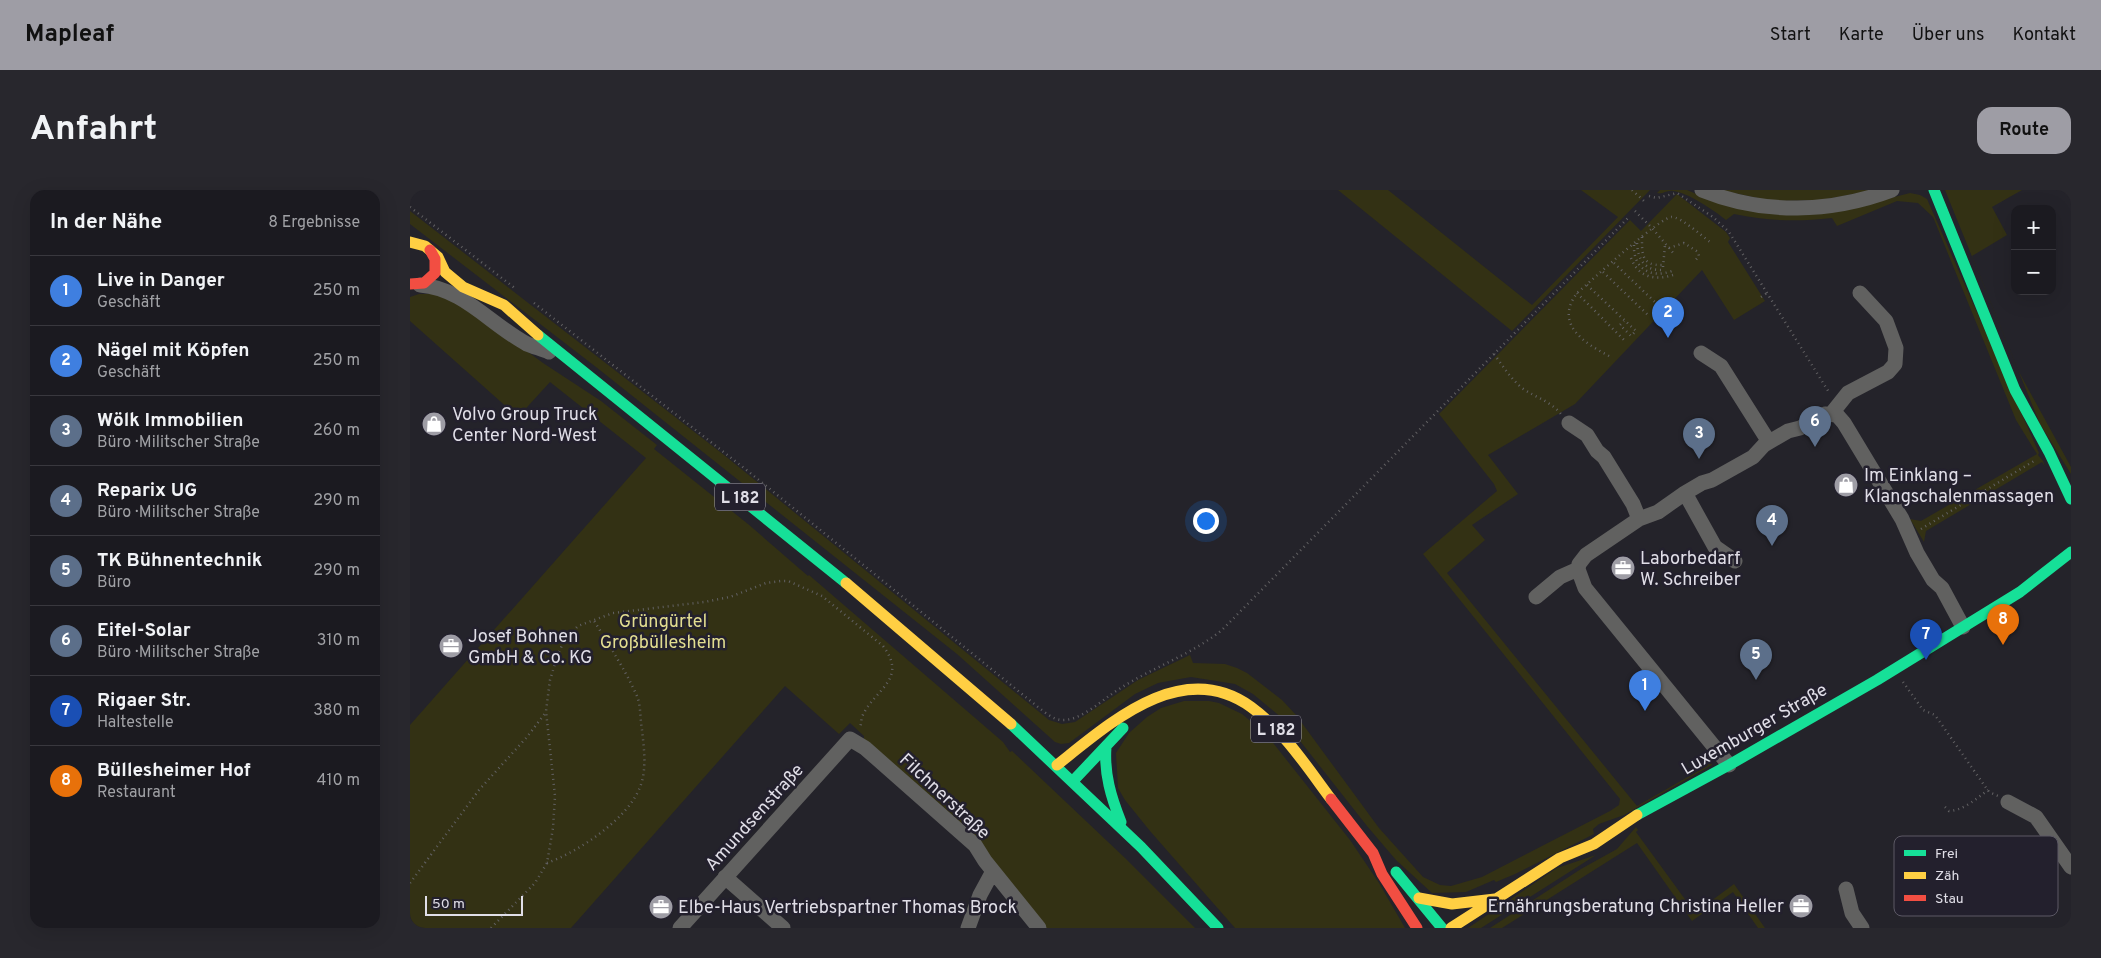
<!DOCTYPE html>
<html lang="de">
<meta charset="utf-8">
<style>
body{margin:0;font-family:Overpass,sans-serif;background:#28272d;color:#f1f3f6}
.controls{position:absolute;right:15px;top:15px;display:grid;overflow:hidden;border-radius:10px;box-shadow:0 5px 20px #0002}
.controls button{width:45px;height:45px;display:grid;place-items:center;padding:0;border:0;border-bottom:1px solid #39383e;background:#1b1a20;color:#f1f3f6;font:25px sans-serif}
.scale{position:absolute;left:15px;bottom:12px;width:98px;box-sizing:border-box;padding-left:5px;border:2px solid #e0dee7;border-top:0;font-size:14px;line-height:18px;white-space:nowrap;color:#e0dee7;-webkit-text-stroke:4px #23202d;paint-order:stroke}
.you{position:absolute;left:795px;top:330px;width:18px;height:18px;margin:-12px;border:4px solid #fff;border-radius:50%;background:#1a73e8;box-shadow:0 0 0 8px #1a73e833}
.badge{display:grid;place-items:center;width:32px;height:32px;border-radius:50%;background:#9e9da5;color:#fff;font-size:16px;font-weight:700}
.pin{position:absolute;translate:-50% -41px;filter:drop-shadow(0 1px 2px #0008)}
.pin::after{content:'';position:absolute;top:26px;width:18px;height:15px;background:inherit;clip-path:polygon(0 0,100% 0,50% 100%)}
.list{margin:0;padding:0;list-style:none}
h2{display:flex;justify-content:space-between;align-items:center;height:65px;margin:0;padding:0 20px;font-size:21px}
h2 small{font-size:16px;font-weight:400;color:#a0a1a5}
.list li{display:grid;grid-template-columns:32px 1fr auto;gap:15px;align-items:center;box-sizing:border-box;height:70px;padding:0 20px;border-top:1px solid #39383e}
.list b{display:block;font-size:19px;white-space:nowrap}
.list p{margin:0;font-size:16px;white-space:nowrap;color:#a0a1a5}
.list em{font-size:16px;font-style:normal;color:#a0a1a5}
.map{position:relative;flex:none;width:1661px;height:738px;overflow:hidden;border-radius:15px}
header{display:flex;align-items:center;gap:30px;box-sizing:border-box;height:70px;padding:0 25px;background:#9e9da5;color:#111}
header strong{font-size:24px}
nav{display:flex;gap:28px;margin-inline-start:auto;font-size:18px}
.intro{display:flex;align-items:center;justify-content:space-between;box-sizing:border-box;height:120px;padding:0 30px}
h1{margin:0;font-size:35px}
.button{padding:12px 22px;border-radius:15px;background:#9e9da5;color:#111;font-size:18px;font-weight:700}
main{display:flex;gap:30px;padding:0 30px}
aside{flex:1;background:#1b1a20;border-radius:15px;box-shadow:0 5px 20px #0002}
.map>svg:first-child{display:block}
.green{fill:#333114}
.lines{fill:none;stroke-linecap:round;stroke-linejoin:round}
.path{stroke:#626163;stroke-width:2.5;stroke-dasharray:1 4;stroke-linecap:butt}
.street{stroke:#616160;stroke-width:15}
.fast{stroke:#16e098;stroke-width:11}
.slow{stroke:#ffcf43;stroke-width:11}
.jam{stroke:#f24e42;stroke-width:11}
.labels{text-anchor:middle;stroke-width:5;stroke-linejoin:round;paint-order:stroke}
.shield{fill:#23202d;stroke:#a7a5af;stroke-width:1}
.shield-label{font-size:16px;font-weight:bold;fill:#e0dee7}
.poi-label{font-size:18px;fill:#e0dee7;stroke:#23202d;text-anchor:start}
.park-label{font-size:18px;fill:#e2dd90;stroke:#23202d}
.street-label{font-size:18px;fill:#e0dee7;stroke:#23202d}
.key{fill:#23202d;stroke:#5c5965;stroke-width:1}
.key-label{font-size:14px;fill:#e0dee7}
</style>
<header>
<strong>Mapleaf</strong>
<nav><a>Start</a><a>Karte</a><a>Über uns</a><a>Kontakt</a></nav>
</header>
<div class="intro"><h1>Anfahrt</h1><a class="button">Route</a></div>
<main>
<aside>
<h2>In der Nähe<small>8 Ergebnisse</small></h2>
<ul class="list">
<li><span class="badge" style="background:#3f7fe0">1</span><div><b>Live in Danger</b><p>Geschäft</p></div><em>250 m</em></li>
<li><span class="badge" style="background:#3f7fe0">2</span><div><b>Nägel mit Köpfen</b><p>Geschäft</p></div><em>250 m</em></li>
<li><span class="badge" style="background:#5c6f8a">3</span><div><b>Wölk Immobilien</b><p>Büro · Militscher Straße</p></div><em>260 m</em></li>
<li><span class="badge" style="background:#5c6f8a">4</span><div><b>Reparix UG</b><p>Büro · Militscher Straße</p></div><em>290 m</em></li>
<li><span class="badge" style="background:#5c6f8a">5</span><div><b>TK Bühnentechnik</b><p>Büro</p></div><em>290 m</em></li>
<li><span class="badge" style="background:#5c6f8a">6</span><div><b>Eifel-Solar</b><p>Büro · Militscher Straße</p></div><em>310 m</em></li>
<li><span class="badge" style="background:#1a4fb4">7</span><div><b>Rigaer Str.</b><p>Haltestelle</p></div><em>380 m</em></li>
<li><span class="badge" style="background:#e8710a">8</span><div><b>Büllesheimer Hof</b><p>Restaurant</p></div><em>410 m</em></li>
</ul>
</aside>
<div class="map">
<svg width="1661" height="738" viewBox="0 0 1661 738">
<rect width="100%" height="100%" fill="#24232a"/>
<path class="green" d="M 928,0 L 978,0 L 1122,115 L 1208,27 L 1171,0 L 1240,0 L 1102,141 Z
M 1250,0 L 1277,0 L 1305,12 L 1465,12 L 1500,3 L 1510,5 L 1517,9 L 1629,263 L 1628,265 L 1633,271 L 1635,277 L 1632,272 L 1516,341 L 1514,352 L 1500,329 L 1511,331 L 1627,264 L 1606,230 L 1523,27 L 1508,13 L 1487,11 L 1427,36 L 1422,28 C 1386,32 1360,31 1324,24 L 1316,30 C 1305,21 1277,2 1263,1 C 1256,0 1253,5 1247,3 Z
M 1310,0 L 1464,0 L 1412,10 L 1362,11 Z
M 1535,0 L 1612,0 L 1582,17 L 1597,45 L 1562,66 L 1609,182 L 1661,277 L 1661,284 L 1630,234 Z
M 1267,4 L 1316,42 L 1320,48 L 1318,52 L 1355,111 L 1324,130 L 1292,80 L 1165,214 L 1078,265 L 1108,304 L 1062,335 L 1075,350 L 1037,383 L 1227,616 L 1297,576 L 1299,567 L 1302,575 L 1214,625 L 1189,634 L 1183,639 L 1184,644 L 1105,684 L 1086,692 L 1084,690 L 1056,702 L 1022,703 L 986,670 L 957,636 L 872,528 L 843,504 L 825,494 L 781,487 L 748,493 L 725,504 L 659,553 L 651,554 L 645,552 L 547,464 L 186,177 L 0,34 L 0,21 L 314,265 L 639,530 L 652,534 L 665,532 L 728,490 L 780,465 L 783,473 L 815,474 L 827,478 L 837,483 L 872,510 L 886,525 L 969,638 L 1013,687 L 1030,695 L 1041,696 L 1072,687 L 1200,621 L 1209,615 L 1210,609 L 1013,364 L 1087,301 L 1084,294 L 1029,224 L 1220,30 L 1231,41 Z
M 9,104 L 26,104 L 61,120 L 133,173 L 191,211 L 247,255 L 244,259 L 338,334 L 398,386 L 399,385 L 593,552 L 600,562 L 602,561 L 715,668 L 785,738 L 634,738 L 454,550 L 454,546 L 440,533 L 429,544 L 375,496 L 161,738 L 0,738 L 0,535 L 236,268 L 140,192 L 108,227 L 0,131 L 0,107 Z
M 774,511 L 799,511 L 809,513 L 832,524 L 856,544 L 940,650 L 969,693 L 995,738 L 825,738 L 740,641 L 715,610 L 708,598 L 706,563 L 719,543 L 737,527 L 751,518 Z
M 1226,637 L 1228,640 L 1226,642 L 1285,723 L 1324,694 L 1355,738 L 1348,738 L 1323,702 L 1282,731 L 1227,653 L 1092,738 L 1080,738 L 1171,679 L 1207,659 Z
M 1186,665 L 1071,738 L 1058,738 L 1147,678 Z"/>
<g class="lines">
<path class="path" d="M 1222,0 L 1234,11
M 1239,6 L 1247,8 L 1267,3 L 1303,27 L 1319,42 L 1420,204
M 0,17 L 106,99
M 1225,21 L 1242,38 L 1265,65
M 1232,47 C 1232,64 1231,76 1253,75
M 1227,53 C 1228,69 1234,81 1253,80
M 1224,55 C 1223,78 1240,89 1262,81
M 1259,58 L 1274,53 L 1288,62 L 1289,66 L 1284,72
M 1221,68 C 1228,87 1245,91 1263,85
M 1204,73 L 1248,115
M 1253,77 L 1255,55
M 1193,82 L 1239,126
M 1177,95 L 1226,141 L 1221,146 L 1210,135 L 1214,131
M 1167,103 L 1215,151
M 1351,107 L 1357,103
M 124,113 L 339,282 L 628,517 C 636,523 644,531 655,530 C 670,529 687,515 699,506 C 734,480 777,468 812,440 L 1219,27
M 1084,164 C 1093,176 1100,188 1112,198 C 1126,208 1139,210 1151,224
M 1199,166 C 1174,153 1144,134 1167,103 C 1180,92 1251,26 1262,27 C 1271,27 1292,46 1300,52
M 1511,339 L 1624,271
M 1493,492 L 1513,520 L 1525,525 L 1579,602 L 1588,606
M 1535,617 L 1539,621 C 1554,620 1566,609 1578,600
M 137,673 C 168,662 218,629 230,597 C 237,580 234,558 232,540 C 230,529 231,516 227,506 C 215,479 198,454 183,429
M 0,693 L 69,600 L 117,547 L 136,522
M 81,738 L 125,693 L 137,673 L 143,638 L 145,606 L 136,521 L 140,490 L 148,464 L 154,451 L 168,436 L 203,423 L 294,412 L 320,407 L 356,393 L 371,391 L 378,391 L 412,406 L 473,456 C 499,490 463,500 452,527 C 451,531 451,535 450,539"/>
<path class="street" d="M 1292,0 C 1353,25 1421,23 1482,0
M 10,95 C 53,98 81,135 117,154 C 124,157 132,159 139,162
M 1291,163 L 1311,176 L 1359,252
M 1422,223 L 1438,203 L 1478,182 L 1485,174 L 1486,158 L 1476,131 L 1450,103
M 1159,233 L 1177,245 L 1187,261 L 1194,267 L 1223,314 L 1229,329
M 1275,303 L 1305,357 L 1325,371
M 1126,407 L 1150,387 L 1168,379
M 1319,575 L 1175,398 L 1168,379 L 1169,374 L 1176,365 L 1229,329 L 1248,322 L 1275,303 L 1292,293 L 1302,290 L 1343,267 L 1354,255 L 1378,241 L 1390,238 L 1415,224 L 1427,225 L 1434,233 L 1492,329 L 1507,363 L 1523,390 L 1532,398 L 1553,437
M 1598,612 L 1626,627 L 1661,677
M 315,687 L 373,738
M 1436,699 L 1442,723 L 1452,738
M 270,738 L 440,549 L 455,558 L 565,655 L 575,671 L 629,738
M 558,738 L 570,705 L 583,681"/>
<path class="fast" d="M 1524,0 L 1605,200 L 1639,262 L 1661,309
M 128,145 L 436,393
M 601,534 L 731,657 L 808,738
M 696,557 C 694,584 701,607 711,632
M 663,591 L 713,538
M 1227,625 L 1319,575 L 1467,490 L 1610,402 L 1661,362
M 986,682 L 1032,738"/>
<path class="slow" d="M 0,52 L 15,56 L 28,67 L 35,82 L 53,97 L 94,115 L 128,145
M 436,393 L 601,534
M 647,575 C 700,533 772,467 841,517 C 874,541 897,577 921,609
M 1009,708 L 1042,714 L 1085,709
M 1041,738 L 1150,668 L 1184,654 L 1227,625"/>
<path class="jam" d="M 0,94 L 14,93 L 25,83 L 25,69 L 20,60
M 921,609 L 963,663 L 972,684 L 1007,738"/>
</g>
<defs>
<symbol id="shop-disc" viewBox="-11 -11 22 22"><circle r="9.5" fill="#9e9da5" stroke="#23202d"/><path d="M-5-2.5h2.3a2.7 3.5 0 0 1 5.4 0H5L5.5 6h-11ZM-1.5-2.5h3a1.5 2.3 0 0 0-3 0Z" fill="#fff"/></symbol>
<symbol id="office-disc" viewBox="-11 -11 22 22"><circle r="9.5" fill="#9e9da5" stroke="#23202d"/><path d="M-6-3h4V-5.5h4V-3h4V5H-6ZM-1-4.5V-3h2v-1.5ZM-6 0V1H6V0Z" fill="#fff"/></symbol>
</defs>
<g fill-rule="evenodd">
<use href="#shop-disc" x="10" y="220" width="28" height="28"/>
<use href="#shop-disc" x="1422" y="281" width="28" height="28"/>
<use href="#office-disc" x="1199" y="364" width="28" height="28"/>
<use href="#office-disc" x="27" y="442" width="28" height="28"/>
<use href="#office-disc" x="1377" y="702" width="28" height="28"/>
<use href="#office-disc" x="237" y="703" width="28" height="28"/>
</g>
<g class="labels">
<g class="shield">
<rect x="305" y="293.5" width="50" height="27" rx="4"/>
<rect x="841" y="525.5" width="50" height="27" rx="4"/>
</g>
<g class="shield-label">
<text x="330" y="313">L 182</text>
<text x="866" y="545">L 182</text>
</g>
<g class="poi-label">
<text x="42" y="230">Volvo Group Truck<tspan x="42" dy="21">Center Nord-West</tspan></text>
<text x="1454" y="291">Im Einklang –<tspan x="1454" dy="21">Klangschalenmassagen</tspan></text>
<text x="1230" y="374">Laborbedarf<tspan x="1230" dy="21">W. Schreiber</tspan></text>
<text x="58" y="452">Josef Bohnen<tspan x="58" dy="21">GmbH &amp; Co. KG</tspan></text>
<text x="1374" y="722" text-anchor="end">Ernährungsberatung Christina Heller</text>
<text x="268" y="723">Elbe-Haus Vertriebspartner Thomas Brock</text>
</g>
<g class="park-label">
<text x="253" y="437">Grüngürtel<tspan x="253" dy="21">Großbüllesheim</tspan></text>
</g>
<g class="street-label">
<text transform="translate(1344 539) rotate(-30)" y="6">Luxemburger Straße</text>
<text transform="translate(535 606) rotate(43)" y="6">Filchnerstraße</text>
<text transform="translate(344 627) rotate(-48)" y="6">Amundsenstraße</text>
</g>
</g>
<rect x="1484" y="646" width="164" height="80" rx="8" class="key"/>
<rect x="1494" y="660" width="22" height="6" fill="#16e098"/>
<rect x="1494" y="682" width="22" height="7" fill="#ffcf43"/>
<rect x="1494" y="705" width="22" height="6" fill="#f24e42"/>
<g class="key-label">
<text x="1525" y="668">Frei</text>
<text x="1525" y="690">Zäh</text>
<text x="1525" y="713">Stau</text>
</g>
</svg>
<div class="controls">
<button>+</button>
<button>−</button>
</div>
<div class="scale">50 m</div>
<div class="you"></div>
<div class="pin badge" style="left:1235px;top:521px;background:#3f7fe0">1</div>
<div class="pin badge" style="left:1258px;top:148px;background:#3f7fe0">2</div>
<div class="pin badge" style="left:1289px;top:269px;background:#5c6f8a">3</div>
<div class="pin badge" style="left:1362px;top:356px;background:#5c6f8a">4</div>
<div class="pin badge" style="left:1346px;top:490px;background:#5c6f8a">5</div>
<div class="pin badge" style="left:1405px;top:257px;background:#5c6f8a">6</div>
<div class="pin badge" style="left:1516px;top:470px;background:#1a4fb4">7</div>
<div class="pin badge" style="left:1593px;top:455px;background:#e8710a">8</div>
</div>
</main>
